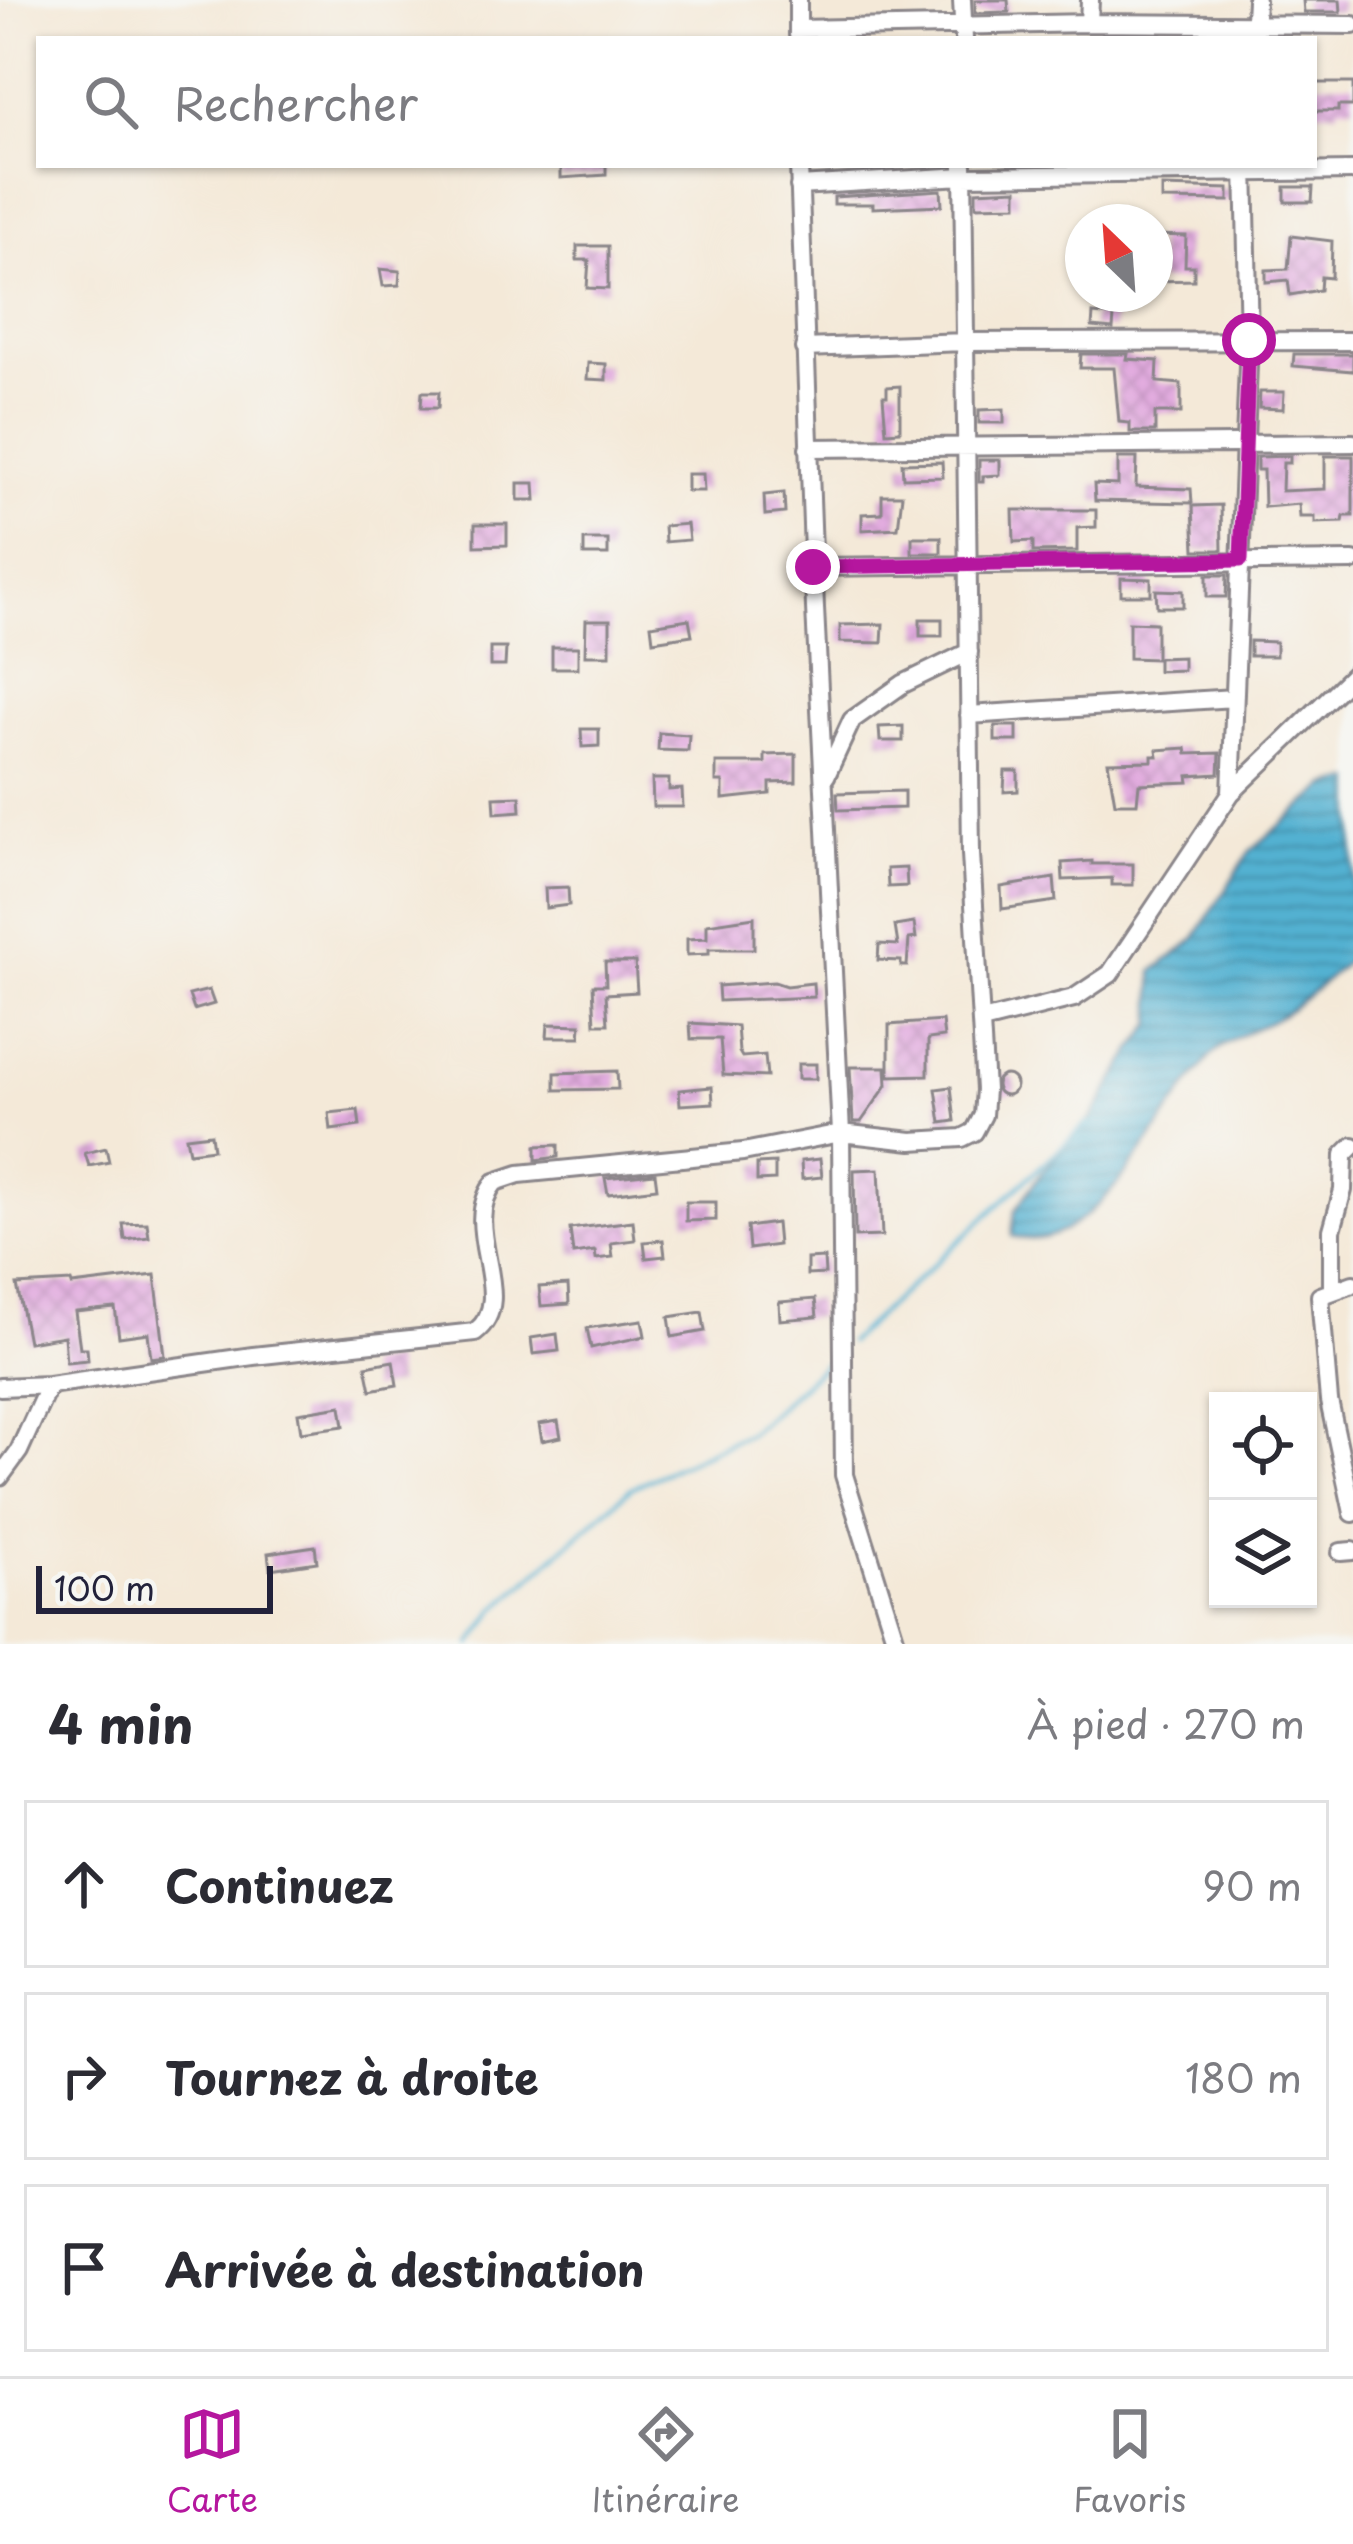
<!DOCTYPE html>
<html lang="fr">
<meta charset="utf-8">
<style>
body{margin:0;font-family:"Playpen Sans",sans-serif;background:#f2f2f3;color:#2b2b33}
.controls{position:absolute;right:36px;bottom:36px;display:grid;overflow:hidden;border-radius:0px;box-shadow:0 3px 9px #0004}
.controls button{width:108px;height:108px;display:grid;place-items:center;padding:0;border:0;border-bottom:3px solid #e1e1e2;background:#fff;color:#2b2b33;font:60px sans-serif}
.compass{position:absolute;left:1065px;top:204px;width:108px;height:108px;border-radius:50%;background:#fff;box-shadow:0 3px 9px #0004;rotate:335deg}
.scale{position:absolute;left:36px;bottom:30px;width:237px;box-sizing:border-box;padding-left:12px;border:6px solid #22223b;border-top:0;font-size:33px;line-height:42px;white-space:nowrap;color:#22223b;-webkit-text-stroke:9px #f6f6f2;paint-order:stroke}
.stop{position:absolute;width:36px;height:36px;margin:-27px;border:9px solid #b5179e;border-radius:50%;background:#fff}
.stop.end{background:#b5179e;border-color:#fff;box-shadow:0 3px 12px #0008}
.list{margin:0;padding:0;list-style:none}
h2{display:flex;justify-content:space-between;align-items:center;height:156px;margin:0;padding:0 48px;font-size:51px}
h2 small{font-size:39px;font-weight:400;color:#7c7c81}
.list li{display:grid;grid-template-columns:78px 1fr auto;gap:36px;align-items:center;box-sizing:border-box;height:168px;margin:0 24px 24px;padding:0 24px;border:3px solid #e1e1e2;border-radius:0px}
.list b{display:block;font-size:45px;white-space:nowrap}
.list em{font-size:39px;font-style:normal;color:#7c7c81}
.icon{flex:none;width:66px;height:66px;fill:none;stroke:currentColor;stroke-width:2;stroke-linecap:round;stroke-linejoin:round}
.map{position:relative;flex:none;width:1353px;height:1644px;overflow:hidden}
.search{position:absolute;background:#fff;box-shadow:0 3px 9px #0004;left:36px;right:36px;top:36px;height:132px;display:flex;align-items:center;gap:30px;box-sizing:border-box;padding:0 42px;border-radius:0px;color:#7c7c81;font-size:45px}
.sheet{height:732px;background:#fff}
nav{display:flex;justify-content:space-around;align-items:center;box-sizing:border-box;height:168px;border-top:3px solid #e1e1e2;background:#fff;font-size:33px;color:#7c7c81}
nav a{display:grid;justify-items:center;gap:6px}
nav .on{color:#b5179e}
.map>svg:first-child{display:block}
.water{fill:url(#water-rules);stroke:#3a6a86;stroke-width:3}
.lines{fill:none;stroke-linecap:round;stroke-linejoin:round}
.stream{stroke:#53b1d1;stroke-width:4.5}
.building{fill:url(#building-cross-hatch)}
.minor-casing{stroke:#8b868a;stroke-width:22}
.minor{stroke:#fff;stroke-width:16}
.route{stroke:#b5179e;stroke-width:15}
</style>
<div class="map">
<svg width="1353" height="1644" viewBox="0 0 1353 1644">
<defs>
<pattern id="water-rules" width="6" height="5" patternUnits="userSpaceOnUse" patternTransform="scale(3)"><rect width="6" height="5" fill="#53b1d1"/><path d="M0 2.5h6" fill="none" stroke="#4490ab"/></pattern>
<pattern id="building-cross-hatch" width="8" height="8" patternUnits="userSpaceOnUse" patternTransform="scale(3)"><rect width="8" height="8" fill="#e2acdf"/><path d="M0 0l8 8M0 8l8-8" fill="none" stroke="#c294c0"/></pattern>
</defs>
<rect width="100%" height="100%" fill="#f6f6f2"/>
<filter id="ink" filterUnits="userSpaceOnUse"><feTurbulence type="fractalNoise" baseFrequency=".00833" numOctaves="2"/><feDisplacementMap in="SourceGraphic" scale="24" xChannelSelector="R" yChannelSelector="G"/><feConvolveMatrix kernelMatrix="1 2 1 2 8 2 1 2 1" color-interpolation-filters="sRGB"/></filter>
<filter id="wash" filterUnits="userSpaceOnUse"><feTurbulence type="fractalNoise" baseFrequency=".004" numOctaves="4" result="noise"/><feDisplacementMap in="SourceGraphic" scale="48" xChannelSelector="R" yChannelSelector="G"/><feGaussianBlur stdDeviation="2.7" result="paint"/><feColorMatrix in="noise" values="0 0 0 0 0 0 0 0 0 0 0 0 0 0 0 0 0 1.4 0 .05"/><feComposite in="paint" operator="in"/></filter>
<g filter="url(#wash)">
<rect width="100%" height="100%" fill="#f4e9d8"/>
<path class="water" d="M 1353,780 L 1353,951 L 1348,961 C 1327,979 1306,999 1283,1014 C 1261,1028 1230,1036 1212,1055 C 1168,1101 1093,1265 1012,1236 L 1015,1211 L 1042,1172 L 1091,1119 L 1131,1053 L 1153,1023 L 1153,971 L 1193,941 L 1250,851 L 1327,786 Z"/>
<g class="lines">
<path class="stream" d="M 849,1342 L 1088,1123
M 472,1644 L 495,1610 L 631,1488 L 751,1432 L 836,1354"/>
</g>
<g id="blocks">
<path class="building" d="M 975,0 L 1008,0 L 1009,12 L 975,13 Z
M 1303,0 L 1340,0 L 1341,12 L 1304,12 Z
M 1314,83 L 1353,83 L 1353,106 L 1338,106 L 1338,111 L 1314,111 Z
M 561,165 L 606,165 L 606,175 L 561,178 Z
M 1162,187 L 1229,189 L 1229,201 L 1162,200 Z
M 1285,187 L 1313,187 L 1312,202 L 1285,202 Z
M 1017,189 L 1017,205 L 976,206 L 976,191 Z
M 941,190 L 942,205 L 873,208 L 873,204 L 834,204 L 834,197 Z
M 1157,235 L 1186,236 L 1185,266 L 1194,266 L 1194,280 L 1159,281 Z
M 1291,236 L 1332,241 L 1331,278 L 1321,277 L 1320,290 L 1290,295 L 1288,280 L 1266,282 L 1266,270 L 1288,269 Z
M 577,246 L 608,246 L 608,289 L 587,288 L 589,260 L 577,260 Z
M 380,269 L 400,271 L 399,285 L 383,286 Z
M 1093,314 L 1114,316 L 1113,329 L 1092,327 Z
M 1081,354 L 1128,354 L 1127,359 L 1158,361 L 1157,382 L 1181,384 L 1181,413 L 1155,413 L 1155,432 L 1130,432 L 1130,423 L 1119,422 L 1114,368 L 1080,368 Z
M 1294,354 L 1353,354 L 1353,371 L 1293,366 Z
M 588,363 L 606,364 L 606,380 L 587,379 Z
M 900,386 L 900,431 L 886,432 L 883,396 L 887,396 L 887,387 Z
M 422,392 L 439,392 L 438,408 L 421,408 Z
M 1260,392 L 1284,392 L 1283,409 L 1259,408 Z
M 1004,409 L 1004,423 L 979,423 L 979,410 Z
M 1290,456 L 1290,463 L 1283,463 L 1282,491 L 1325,489 L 1325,456 L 1353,456 L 1353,516 L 1344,516 L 1343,522 L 1315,523 L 1315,517 L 1300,517 L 1299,504 L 1264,507 L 1263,470 L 1257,470 L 1257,457 Z
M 1118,458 L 1137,458 L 1136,487 L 1191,489 L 1192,503 L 1095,501 L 1094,484 L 1118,485 Z
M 979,460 L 1000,460 L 1000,475 L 983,476 L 983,482 L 979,482 Z
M 942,462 L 943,477 L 903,478 L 902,463 Z
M 687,474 L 703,474 L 704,491 L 687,491 Z
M 518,483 L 535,483 L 536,500 L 518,500 Z
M 784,493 L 785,513 L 765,515 L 764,495 Z
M 882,495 L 902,495 L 898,528 L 862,530 L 862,514 L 882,513 Z
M 1221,505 L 1222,550 L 1195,550 L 1193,506 Z
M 1013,510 L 1096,510 L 1096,527 L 1077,528 L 1077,551 L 1033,552 L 1033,541 L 1014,542 Z
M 475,524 L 507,524 L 507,545 L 475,546 Z
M 687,524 L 689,540 L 665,542 L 664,526 Z
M 912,537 L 941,537 L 941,553 L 912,553 Z
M 584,540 L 608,540 L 608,555 L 584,555 Z
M 1207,575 L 1227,575 L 1226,597 L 1207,597 Z
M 1121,578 L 1151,579 L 1151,595 L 1121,595 Z
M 1156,590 L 1183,591 L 1183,607 L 1157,607 Z
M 689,619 L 692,635 L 653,641 L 651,625 Z
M 920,619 L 942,619 L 942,636 L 920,636 Z
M 586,620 L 610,620 L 610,655 L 585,655 Z
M 1129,622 L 1156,623 L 1156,659 L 1129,658 Z
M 883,624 L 882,643 L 840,642 L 840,625 Z
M 1250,641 L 1276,642 L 1276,656 L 1250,656 Z
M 552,647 L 578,647 L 578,668 L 552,668 Z
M 490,648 L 506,648 L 505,666 L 490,666 Z
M 1183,657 L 1183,670 L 1158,671 L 1158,658 Z
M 903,726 L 903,741 L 880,741 L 879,727 Z
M 995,726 L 1017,726 L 1017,741 L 995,741 Z
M 581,729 L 599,729 L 599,746 L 582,747 Z
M 659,733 L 689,735 L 688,751 L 658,750 Z
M 1186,748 L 1187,754 L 1220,753 L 1219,774 L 1188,776 L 1189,782 L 1139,784 L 1137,803 L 1115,803 L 1108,762 L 1152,761 L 1152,756 L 1158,756 L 1157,750 Z
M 796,754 L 796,782 L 770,783 L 770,794 L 723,799 L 723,782 L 716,782 L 716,763 L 765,763 L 765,755 Z
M 1005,771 L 1018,771 L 1018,791 L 1004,792 Z
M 652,779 L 669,779 L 669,790 L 682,789 L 683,807 L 653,807 Z
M 904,791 L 904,808 L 838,810 L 837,793 Z
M 520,796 L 521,811 L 495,813 L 494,797 Z
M 1092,861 L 1092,864 L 1133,864 L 1133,885 L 1112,885 L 1112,878 L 1063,880 L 1062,863 Z
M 906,868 L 907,886 L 888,887 L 887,869 Z
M 1054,878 L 1056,901 L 1002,909 L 1001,887 Z
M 568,887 L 569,905 L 546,908 L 545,888 Z
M 754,917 L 754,949 L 709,949 L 709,954 L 687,955 L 687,939 L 707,938 L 707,924 Z
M 914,923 L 916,938 L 909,939 L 907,966 L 901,966 L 901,961 L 878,960 L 879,944 L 898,945 L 895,926 Z
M 605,962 L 635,962 L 637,992 L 606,994 L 608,1024 L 595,1024 L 593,985 L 606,985 Z
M 774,982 L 786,986 L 813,983 L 814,997 L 719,1001 L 718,986 Z
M 209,990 L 214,1004 L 194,1010 L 189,995 Z
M 942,1021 L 944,1037 L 928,1039 L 928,1075 L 889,1076 L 889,1025 Z
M 690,1023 L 737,1026 L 739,1052 L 742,1057 L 765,1055 L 767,1077 L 723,1075 L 720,1039 L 691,1039 Z
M 548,1024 L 581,1025 L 580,1037 L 547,1037 Z
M 798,1064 L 816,1064 L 816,1079 L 798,1079 Z
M 850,1067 L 886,1067 L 887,1085 L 861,1122 L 853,1122 Z
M 617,1071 L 618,1089 L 555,1090 L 555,1073 Z
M996 1085a10 10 0 1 1 20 0a10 10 0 1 1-20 0Z
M 712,1087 L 713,1103 L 680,1105 L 679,1090 Z
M 951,1087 L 955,1121 L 941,1123 L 936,1089 Z
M 358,1110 L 360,1126 L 331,1130 L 329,1113 Z
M 211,1134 L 213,1149 L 189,1152 L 186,1137 Z
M 558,1145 L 558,1157 L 536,1160 L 536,1146 Z
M 106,1148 L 109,1162 L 89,1166 L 85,1153 Z
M 820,1159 L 822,1177 L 802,1179 L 801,1161 Z
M 775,1163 L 775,1180 L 757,1181 L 757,1164 Z
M 879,1169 L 882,1236 L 855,1237 L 854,1170 Z
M 655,1173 L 657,1188 L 608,1194 L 605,1178 Z
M 686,1202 L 716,1202 L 716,1220 L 686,1221 Z
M 633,1221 L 635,1240 L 611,1243 L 613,1257 L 596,1259 L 595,1251 L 573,1254 L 570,1229 Z
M 147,1223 L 149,1237 L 125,1240 L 123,1224 Z
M 776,1223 L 778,1245 L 749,1249 L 747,1227 Z
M 663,1240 L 665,1256 L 646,1258 L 644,1242 Z
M 824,1258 L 825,1274 L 807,1275 L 807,1259 Z
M 155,1275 L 165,1356 L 151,1358 L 148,1333 L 119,1337 L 115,1308 L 75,1312 L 80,1348 L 87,1348 L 88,1360 L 66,1362 L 64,1336 L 28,1342 L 17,1285 L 71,1282 L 72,1285 Z
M 568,1285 L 569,1304 L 541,1306 L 539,1287 Z
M 815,1299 L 817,1317 L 780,1320 L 779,1302 Z
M 702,1312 L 705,1331 L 672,1337 L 669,1317 Z
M 642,1320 L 645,1336 L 591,1348 L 587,1328 Z
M 557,1334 L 559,1351 L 533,1354 L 531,1338 Z
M 393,1361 L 397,1385 L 371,1390 L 366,1366 Z
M 341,1406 L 344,1426 L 301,1432 L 298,1413 Z
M 558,1421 L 561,1437 L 542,1441 L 539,1424 Z
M 315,1546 L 317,1562 L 270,1569 L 268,1553 Z"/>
</g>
</g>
<g filter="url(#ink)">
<use href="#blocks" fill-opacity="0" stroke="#8b868a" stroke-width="3"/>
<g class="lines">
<defs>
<path id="minor" d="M 962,0 L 964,39
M 1089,23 L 1090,0
M 798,29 L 1089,23 L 1353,25
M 798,35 L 798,0
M 1254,39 L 1256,0
M 799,165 L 815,608 L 841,1133 L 844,1475 L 897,1644
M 799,186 L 963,176 L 1353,171
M 804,348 L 965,342 L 1353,341
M 808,448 L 1353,443
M 813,567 L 1353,561
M 969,715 L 1234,698
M 826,776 L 852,720 L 903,684 L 969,652
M 1231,793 L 1249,340 L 1245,165
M 982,1021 L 1074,998 L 1110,974 L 1231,793 L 1353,675
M 1353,1284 L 1320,1296 L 1329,1401 L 1353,1513
M 1332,1289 L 1332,1230 L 1343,1190 L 1344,1155 L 1353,1146
M 0,1387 L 49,1385
M 0,1477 L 19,1451 L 49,1385 L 253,1356 L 475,1332 C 520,1298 457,1228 495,1182 L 519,1174 L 743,1152 L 841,1133 L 912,1141 L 962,1138 L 974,1132 L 983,1115 L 985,1090 L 971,854 L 963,165
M 1341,1552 L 1353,1551"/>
</defs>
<use href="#minor" class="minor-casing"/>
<use href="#minor" class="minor"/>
</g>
</g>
<g class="lines" filter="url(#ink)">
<path class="route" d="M 813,567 L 1241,560 L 1249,340"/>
</g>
</svg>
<div class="controls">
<button><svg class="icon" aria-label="locate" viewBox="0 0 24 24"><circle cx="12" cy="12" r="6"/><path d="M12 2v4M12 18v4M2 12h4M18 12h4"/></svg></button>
<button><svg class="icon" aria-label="layers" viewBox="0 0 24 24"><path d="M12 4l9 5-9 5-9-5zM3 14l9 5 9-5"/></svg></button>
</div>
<svg class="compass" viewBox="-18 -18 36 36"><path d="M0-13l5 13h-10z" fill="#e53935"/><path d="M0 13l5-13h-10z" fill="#7c7c81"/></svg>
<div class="scale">100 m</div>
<div class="stop" style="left:1249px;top:340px"></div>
<div class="stop end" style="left:813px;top:567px"></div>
<div class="search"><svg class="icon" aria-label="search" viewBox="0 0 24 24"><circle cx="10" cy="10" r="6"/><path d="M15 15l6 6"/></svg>Rechercher</div>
</div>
<section class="sheet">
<h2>4 min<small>À pied · 270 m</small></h2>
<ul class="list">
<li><svg class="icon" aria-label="ahead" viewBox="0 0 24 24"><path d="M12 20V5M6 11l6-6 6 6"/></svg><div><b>Continuez</b></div><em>90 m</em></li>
<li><svg class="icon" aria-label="right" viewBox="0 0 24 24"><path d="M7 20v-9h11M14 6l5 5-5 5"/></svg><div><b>Tournez à droite</b></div><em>180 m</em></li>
<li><svg class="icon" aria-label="arrive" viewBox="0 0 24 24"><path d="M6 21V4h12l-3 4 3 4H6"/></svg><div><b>Arrivée à destination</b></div></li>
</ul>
</section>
<nav>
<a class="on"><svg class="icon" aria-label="map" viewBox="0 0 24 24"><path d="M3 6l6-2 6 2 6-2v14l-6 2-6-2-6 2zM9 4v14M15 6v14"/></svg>Carte</a>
<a><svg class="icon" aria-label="directions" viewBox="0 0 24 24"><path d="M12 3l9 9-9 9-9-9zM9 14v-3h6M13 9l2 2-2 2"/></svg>Itinéraire</a>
<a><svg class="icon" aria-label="saved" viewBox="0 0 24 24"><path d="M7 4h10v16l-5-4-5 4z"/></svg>Favoris</a>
</nav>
